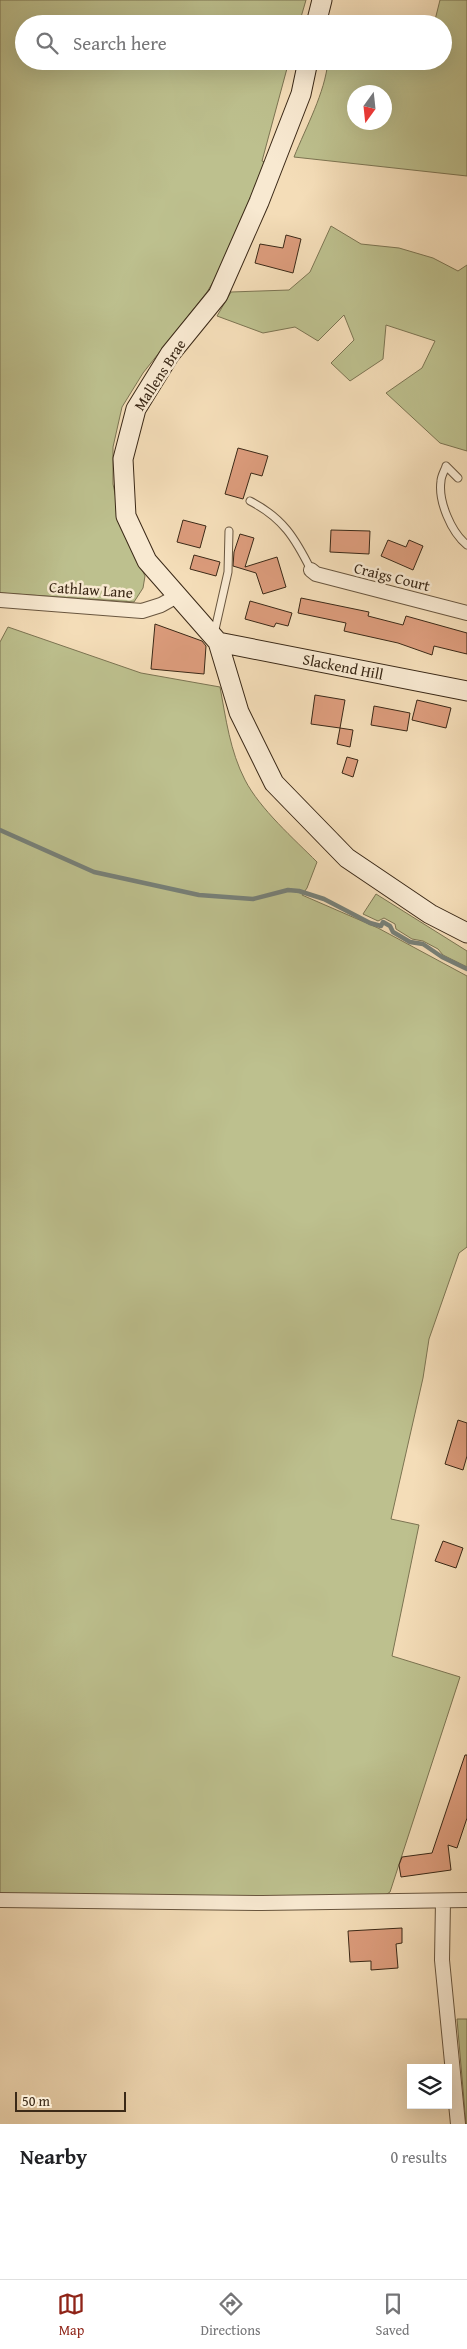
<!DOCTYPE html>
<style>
body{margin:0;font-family:"Gentium Book Plus",serif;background:#f2f2f2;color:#202124}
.controls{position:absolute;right:15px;bottom:15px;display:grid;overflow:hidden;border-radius:0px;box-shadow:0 5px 20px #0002}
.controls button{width:45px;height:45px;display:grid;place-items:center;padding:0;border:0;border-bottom:1px solid #e0e0e0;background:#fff;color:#202124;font:25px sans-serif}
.compass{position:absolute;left:347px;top:85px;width:45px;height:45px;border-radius:50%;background:#fff;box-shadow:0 5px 20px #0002;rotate:195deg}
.scale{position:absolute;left:15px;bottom:12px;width:111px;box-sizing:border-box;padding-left:5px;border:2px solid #3b2917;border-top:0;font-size:14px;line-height:18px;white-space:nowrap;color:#3b2917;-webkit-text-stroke:4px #f8e9d1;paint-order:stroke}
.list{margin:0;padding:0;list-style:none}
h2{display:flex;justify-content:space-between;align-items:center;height:65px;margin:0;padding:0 20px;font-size:21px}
h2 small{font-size:16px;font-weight:400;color:#757577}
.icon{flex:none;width:28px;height:28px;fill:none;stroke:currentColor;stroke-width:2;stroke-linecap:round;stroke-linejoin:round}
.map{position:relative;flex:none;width:467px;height:2124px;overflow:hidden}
.search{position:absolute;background:#fff;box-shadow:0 5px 20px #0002;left:15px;right:15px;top:15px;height:55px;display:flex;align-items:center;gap:12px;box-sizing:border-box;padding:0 18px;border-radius:28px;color:#757577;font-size:19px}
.sheet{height:155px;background:#fff}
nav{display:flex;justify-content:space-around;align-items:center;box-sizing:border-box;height:70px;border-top:1px solid #e0e0e0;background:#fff;font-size:14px;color:#757577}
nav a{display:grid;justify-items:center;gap:2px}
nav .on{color:#8f2418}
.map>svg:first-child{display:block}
.green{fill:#bdc08e;stroke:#7c7452;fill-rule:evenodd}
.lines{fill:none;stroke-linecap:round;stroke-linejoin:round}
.stream{stroke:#778078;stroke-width:4.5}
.building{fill:#dc9c7c;stroke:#3b2917}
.service-casing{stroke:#69563f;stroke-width:9}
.minor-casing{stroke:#69563f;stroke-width:16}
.secondary-casing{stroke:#3b2917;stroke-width:21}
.service{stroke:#f8e9d1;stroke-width:7}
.minor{stroke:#f8e9d1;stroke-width:14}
.secondary{stroke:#f8e9d1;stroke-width:19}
.labels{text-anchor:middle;stroke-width:5;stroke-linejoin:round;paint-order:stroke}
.street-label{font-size:15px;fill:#3b2917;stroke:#f8e9d1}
</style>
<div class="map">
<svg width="467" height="2124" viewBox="0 0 467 2124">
<rect width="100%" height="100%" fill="#f4ddb8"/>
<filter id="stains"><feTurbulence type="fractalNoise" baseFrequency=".004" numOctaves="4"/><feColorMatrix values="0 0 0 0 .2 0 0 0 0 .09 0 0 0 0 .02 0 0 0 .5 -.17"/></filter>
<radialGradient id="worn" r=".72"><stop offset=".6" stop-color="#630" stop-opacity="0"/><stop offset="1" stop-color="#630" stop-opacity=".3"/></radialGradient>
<path class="green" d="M 0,0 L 306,0 L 299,24 L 24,24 L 24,61 L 289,61 L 262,161 L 268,163 L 232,251 L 207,292 L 143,373 L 122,407 L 113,447 L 113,484 L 122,527 L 145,576 L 143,588 L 134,602 L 0,593 Z
M 440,0 L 467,0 L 467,176 L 294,157 C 306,127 325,93 328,61 L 443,61 L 443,24 L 434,24 ZM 354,92 L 384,92 L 384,122 L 354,122 Z
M 331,226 L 361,244 L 399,248 L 433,258 L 458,271 L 467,265 L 467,451 L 440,443 L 386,393 L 422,368 L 435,341 L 386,325 L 383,359 L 350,381 L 331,363 L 354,340 L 344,315 L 318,341 L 295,327 L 263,333 L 217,316 L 231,292 L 289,290 L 310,272 Z
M 8,627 L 141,673 L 220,687 C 226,719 230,751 245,780 C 260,809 294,839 317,862 L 307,888 L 302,895 L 378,928 L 467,976 L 467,1247 L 459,1253 L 429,1339 L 423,1378 L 391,1519 L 419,1525 L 392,1656 L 460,1677 L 390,1892 L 379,1899 L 0,1897 L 0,642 Z
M 376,894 L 467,951 L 467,967 L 443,955 L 438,949 L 423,941 L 412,939 L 396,929 L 395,924 L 384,918 L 378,921 L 363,914 Z
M 457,2019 L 467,2019 L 467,2124 L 466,2124 Z"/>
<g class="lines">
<path class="stream" d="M 0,830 L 94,872 L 199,895 L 253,899 L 288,890 L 299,891 L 324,899 L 370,923 L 381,926 L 383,922 L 390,926 L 393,932 L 410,942 L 423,944 L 442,957 L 467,969"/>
</g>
<path class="building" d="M 286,235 L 301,239 L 293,273 L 255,263 L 260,244 L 283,248 Z
M 238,448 L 268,456 L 262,476 L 251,473 L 243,499 L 225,494 Z
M 183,520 L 206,526 L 200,548 L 177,542 Z
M 331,530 L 370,531 L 369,554 L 330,552 Z
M 240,534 L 254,538 L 245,567 L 277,557 L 286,587 L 263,594 L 256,573 L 233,566 L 234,552 Z
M 388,540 L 406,547 L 409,540 L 423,546 L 413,570 L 381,556 Z
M 194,555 L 220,562 L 216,576 L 190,569 Z
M 301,598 L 369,612 L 368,616 L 403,625 L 406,616 L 467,633 L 467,654 L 434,646 L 432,655 L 398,643 L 344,631 L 346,623 L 298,613 Z
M 250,601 L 292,613 L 288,626 L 276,623 L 274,627 L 245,619 Z
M 155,624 L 202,641 L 206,646 L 204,674 L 151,669 Z
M 315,695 L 345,700 L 340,728 L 311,724 Z
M 417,700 L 451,708 L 446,728 L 412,720 Z
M 374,706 L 410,713 L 407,731 L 371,725 Z
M 340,728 L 353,730 L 350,747 L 337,744 Z
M 347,757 L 358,760 L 353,777 L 342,773 Z
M 458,1420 L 467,1423 L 467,1456 L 463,1470 L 445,1464 Z
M 443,1541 L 463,1548 L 456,1568 L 435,1561 Z
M 465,1755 L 467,1755 L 467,1818 L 457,1848 L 448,1845 L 451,1870 L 401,1877 L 399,1865 L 402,1857 L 432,1853 Z
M 402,1928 L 402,1943 L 396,1944 L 398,1968 L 371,1970 L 371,1961 L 350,1962 L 348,1931 Z"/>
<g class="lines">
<defs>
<path id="service" d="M 458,478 L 446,466 C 445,470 441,476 441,481 C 438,501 451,532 467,545
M 250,501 C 283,518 295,538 311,570
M 214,634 L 228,572 L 229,531"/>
<path id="minor" d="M 311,570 L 316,574 L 467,613
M 0,600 L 142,611 L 161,605 L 177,596
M 0,1900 L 262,1903 L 467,1900
M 443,1901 L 442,1960 L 458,2124"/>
<path id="secondary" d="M 316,24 L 322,0
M 308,61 L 301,94 L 259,202 L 218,295 L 170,354 L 136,409 L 123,459 L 126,516 L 147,561 L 218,642 L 239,712 L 274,783 L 347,858 L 430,914 L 467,933
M 218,642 L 467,691"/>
</defs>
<use href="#service" class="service-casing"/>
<use href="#minor" class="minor-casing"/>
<use href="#secondary" class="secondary-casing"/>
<use href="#service" class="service"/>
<use href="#minor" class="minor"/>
<use href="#secondary" class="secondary"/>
</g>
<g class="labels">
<g class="street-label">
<text transform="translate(160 375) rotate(-57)" y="5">Mallens Brae</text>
<text transform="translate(392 577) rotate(14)" y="5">Craigs Court</text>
<text transform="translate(91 590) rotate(4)" y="5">Cathlaw Lane</text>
<text transform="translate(343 667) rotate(11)" y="5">Slackend Hill</text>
</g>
</g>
<rect width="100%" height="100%" filter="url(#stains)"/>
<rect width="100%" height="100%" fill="url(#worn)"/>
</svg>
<div class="controls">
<button><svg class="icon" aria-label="layers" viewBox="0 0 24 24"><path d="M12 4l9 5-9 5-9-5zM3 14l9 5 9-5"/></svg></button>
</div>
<svg class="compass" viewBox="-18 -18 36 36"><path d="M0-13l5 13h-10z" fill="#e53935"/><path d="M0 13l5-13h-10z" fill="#757577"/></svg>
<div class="scale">50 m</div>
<div class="search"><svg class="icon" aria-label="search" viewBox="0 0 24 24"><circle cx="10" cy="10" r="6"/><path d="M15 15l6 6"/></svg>Search here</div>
</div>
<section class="sheet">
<h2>Nearby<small>0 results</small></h2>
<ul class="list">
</ul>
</section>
<nav>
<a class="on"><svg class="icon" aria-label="map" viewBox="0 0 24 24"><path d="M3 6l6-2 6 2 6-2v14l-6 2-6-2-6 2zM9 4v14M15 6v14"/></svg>Map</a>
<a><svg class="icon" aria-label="directions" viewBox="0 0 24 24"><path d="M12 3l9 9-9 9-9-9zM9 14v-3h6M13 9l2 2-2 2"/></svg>Directions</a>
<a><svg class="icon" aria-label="saved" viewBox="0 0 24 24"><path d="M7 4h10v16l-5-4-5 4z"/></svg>Saved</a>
</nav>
